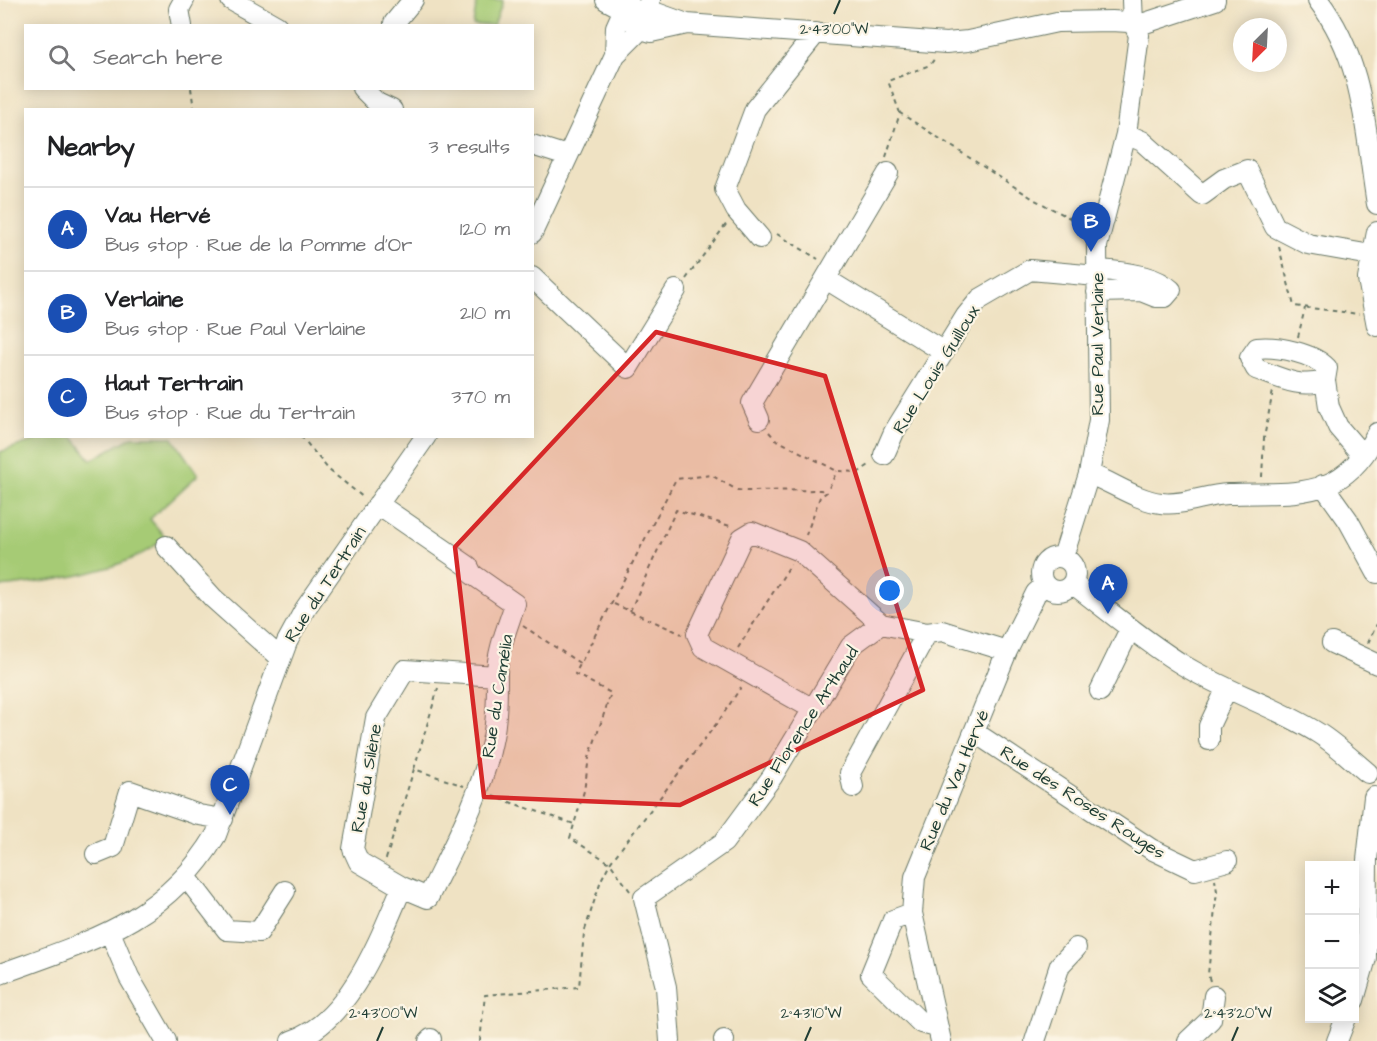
<!DOCTYPE html>
<meta charset="utf-8">
<style>
body{margin:0;font-family:"Architects Daughter",sans-serif;background:#f6f6f6;color:#202124}
.controls{position:absolute;right:18px;bottom:18px;display:grid;overflow:hidden;border-radius:0px;box-shadow:0 3px 15px #0003}
.controls button{width:54px;height:54px;display:grid;place-items:center;padding:0;border:0;border-bottom:2px solid #e0e0e0;background:#fff;color:#202124;font:30px sans-serif}
.compass{position:absolute;left:1233px;top:18px;width:54px;height:54px;border-radius:50%;background:#fff;box-shadow:0 3px 15px #0003;rotate:204deg}
.you{position:absolute;left:890px;top:591px;width:21px;height:21px;margin:-15px;border:4px solid #fff;border-radius:50%;background:#1a73e8;box-shadow:0 0 0 9px #1a73e833}
.badge{display:grid;place-items:center;width:39px;height:39px;border-radius:50%;background:#0b8043;color:#fff;font-size:20px;font-weight:700}
.pin{position:absolute;translate:-50% -50px;filter:drop-shadow(0 2px 3px #0008)}
.pin::after{content:'';position:absolute;top:32px;width:21px;height:18px;background:inherit;clip-path:polygon(0 0,100% 0,50% 100%)}
.list{margin:0;padding:0;list-style:none}
h2{display:flex;justify-content:space-between;align-items:center;height:78px;margin:0;padding:0 24px;font-size:26px}
h2 small{font-size:20px;font-weight:400;color:#757577}
.list li{display:grid;grid-template-columns:39px 1fr auto;gap:18px;align-items:center;box-sizing:border-box;height:84px;padding:0 24px;border-top:2px solid #e0e0e0}
.list b{display:block;font-size:22px;white-space:nowrap}
.list p{margin:0;font-size:20px;white-space:nowrap;color:#757577}
.list em{font-size:20px;font-style:normal;color:#757577}
.icon{flex:none;width:33px;height:33px;fill:none;stroke:currentColor;stroke-width:2;stroke-linecap:round;stroke-linejoin:round}
.map{position:relative;flex:none;width:1377px;height:1041px;overflow:hidden}
.search{position:absolute;background:#fff;box-shadow:0 3px 15px #0003;left:24px;top:24px;width:510px;height:66px;display:flex;align-items:center;gap:15px;box-sizing:border-box;padding:0 21px;border-radius:0px;color:#757577;font-size:22px}
.panel{position:absolute;background:#fff;box-shadow:0 3px 15px #0003;left:24px;top:108px;width:510px;height:330px;border-radius:0px}
.map>svg:first-child{display:block}
.green{fill:#a6cb75;stroke:#628454;stroke-width:1.5}
.lines{fill:none;stroke-linecap:round;stroke-linejoin:round}
.minor-casing{stroke:#687766;stroke-width:22}
.path{stroke:#687766;stroke-width:2;stroke-dasharray:4.5 4.5;stroke-linecap:butt}
.minor{stroke:#fff;stroke-width:20}
.marked{fill:#d62828;fill-opacity:0.2;stroke:#d62828;stroke-width:4.5;stroke-linejoin:round}
.ticks{fill:none;stroke:#1f3d34;stroke-width:2}
.labels{text-anchor:middle;stroke-width:4.5;stroke-linejoin:round;paint-order:stroke}
.street-label{font-size:18px;fill:#1f3d34;stroke:#fcf5e5}
.ticks-label{font-size:15px;text-anchor:middle;fill:#1f3d34;stroke:#fcf5e5;stroke-width:4.5;stroke-linejoin:round;paint-order:stroke}
</style>
<div class="map">
<svg width="1377" height="1041" viewBox="0 0 1377 1041">
<rect width="100%" height="100%" fill="#fcf5e5"/>
<filter id="ink" filterUnits="userSpaceOnUse"><feTurbulence type="fractalNoise" baseFrequency=".0167" numOctaves="2"/><feDisplacementMap in="SourceGraphic" scale="12" xChannelSelector="R" yChannelSelector="G"/><feConvolveMatrix kernelMatrix="1 2 1 2 8 2 1 2 1" color-interpolation-filters="sRGB"/></filter>
<filter id="wash" filterUnits="userSpaceOnUse"><feTurbulence type="fractalNoise" baseFrequency=".008" numOctaves="4" result="noise"/><feDisplacementMap in="SourceGraphic" scale="24" xChannelSelector="R" yChannelSelector="G"/><feGaussianBlur stdDeviation="1.35" result="paint"/><feColorMatrix in="noise" values="0 0 0 0 0 0 0 0 0 0 0 0 0 0 0 0 0 1.4 0 .05"/><feComposite in="paint" operator="in"/></filter>
<g filter="url(#wash)">
<rect width="100%" height="100%" fill="#efe2c3"/>
<path class="green" d="M 477,0 L 503,0 L 494,25 L 473,25 Z
M 45,437 L 73,437 L 91,460 L 132,437 L 172,437 L 198,475 L 150,519 L 165,537 C 131,572 47,582 0,587 L 0,452 Z"/>
</g>
<g filter="url(#ink)">
<g class="lines">
<defs>
<path id="minor" d="M 231,0 L 277,26
M 606,0 L 623,9 L 632,20
M 1318,0 C 1365,62 1365,131 1377,204
M 623,9 L 651,11 L 687,24
M 394,23 L 413,0
M 182,26 L 179,9 L 184,0
M 641,29 L 651,32 L 687,24 L 946,43 L 968,41 L 1057,22 L 1112,21 L 1145,23 L 1215,0
M 615,55 L 616,27 L 628,0
M 362,88 L 377,103 L 392,110
M 1126,134 L 1142,141 L 1202,195 L 1224,179 L 1247,170 L 1275,227 L 1308,244 L 1371,255
M 532,145 L 567,156
M 1377,232 L 1368,279 L 1377,326
M 532,233 L 615,55 L 641,29 L 650,0
M 760,238 L 736,210 L 725,189 L 755,109 L 816,33
M 1097,269 C 1121,273 1152,273 1171,290 L 1165,297 L 1156,297 L 1141,291 L 1097,292
M 532,277 L 628,368 L 676,290
M 826,279 L 944,352
M 1325,380 L 1327,368 C 1313,353 1278,346 1257,348 L 1250,358 L 1256,369 C 1278,377 1302,390 1325,380 L 1329,407 L 1338,427 L 1362,455
M 759,419 L 752,403 L 888,173
M 884,455 L 894,432 L 966,316 L 980,299 L 1030,270 L 1097,276
M 1089,474 C 1112,482 1136,500 1161,503 C 1183,506 1205,495 1228,494 C 1293,491 1341,504 1377,433
M 1323,485 L 1348,520 L 1377,573
M 166,546 L 213,598 L 280,658
M1041 574a17 17 0 1 1 34 0a17 17 0 1 1-34 0Z
M 1063,557 L 1089,474 L 1099,420 L 1097,246 L 1126,134 L 1139,35 L 1133,23 L 1132,0
M 1073,584 C 1109,611 1144,641 1183,665 C 1227,692 1275,706 1318,733 C 1336,744 1352,760 1368,773
M 1332,643 L 1377,664
M 1100,691 L 1130,629
M 813,709 L 703,647 L 697,634 L 742,538 L 752,532 L 799,551 L 881,624
M 974,732 L 1151,849 L 1195,870 L 1227,861
M 1209,740 L 1209,726 L 1226,690
M 853,787 L 850,773 L 927,633 L 942,631 L 1007,651
M 96,854 L 113,847 L 130,791 L 199,815 L 223,819
M 187,878 L 227,930 L 259,932 L 285,891
M 402,887 L 359,862 L 353,849 L 376,718 L 405,670 L 497,676
M 912,913 L 893,920 L 871,974 L 921,1023 L 937,1027
M 110,932 L 129,977 L 166,1041
M 0,974 C 90,941 164,922 216,835 L 287,642 L 305,609 L 426,436
M 1354,1000 L 1366,958 L 1367,860 L 1374,797
M 724,1040 L 724,1041
M 291,1041 C 349,1023 380,938 402,887 L 428,898 C 452,848 481,797 492,742 C 497,720 497,697 497,674 C 497,651 508,626 515,604 L 472,574 L 468,566 L 378,504
M 429,1041 L 431,1039
M 670,1041 L 666,987 L 644,898 L 724,842 L 772,777 L 851,646 L 881,624 L 927,633
M 941,1041 L 912,913 L 915,877 L 1007,651 L 1036,593 L 1045,585
M 1035,1041 L 1060,965 L 1076,948
M 1188,1041 L 1211,1019 L 1214,996
M 1337,1041 L 1346,1018"/>
</defs>
<use href="#minor" class="minor-casing"/>
<path class="path" d="M 191,88 L 194,110
M 900,113 L 888,81 L 930,65 L 935,58
M 886,157 L 900,113 L 1035,200 L 1070,218 L 1089,220
M 777,234 L 818,259
M 1279,247 L 1294,306 L 1359,314
M 686,279 L 727,223
M 1298,337 L 1305,308
M 769,432 L 775,439 L 837,471 L 859,472 L 872,463
M 301,436 L 329,470 L 364,498
M 1262,477 L 1264,438 L 1273,391
M 806,535 L 820,497 L 827,492 L 837,471
M 614,604 L 682,634
M 630,611 L 676,510 L 730,526
M 523,626 L 581,664
M 1368,643 L 1377,624
M 738,648 L 791,564
M 414,769 L 438,688
M 492,796 L 574,824
M 386,859 L 414,769 L 464,786
M 630,891 L 610,863 L 570,838 L 584,791 L 589,758 L 611,693 L 575,674 L 676,479 L 711,475 L 737,490 L 746,491 L 821,490 L 825,494
M 1210,981 L 1208,974 L 1217,891 L 1215,880
M 480,1041 L 485,995 L 579,987 L 584,933 L 601,880 L 610,863 L 720,719 L 741,687"/>
<use href="#minor" class="minor"/>
</g>
</g>
<path class="marked" d="M 656,332 L 825,376 L 923,690 L 680,805 L 484,797 L 455,547 Z"/>
<path class="ticks" d="M 834,14 L 840,0M 377,1041 L 383,1027M 805,1041 L 811,1027M 1232,1041 L 1238,1027"/>
<g class="labels">
<g class="street-label">
<text transform="translate(1097 344) rotate(-90)" y="6">Rue Paul Verlaine</text>
<text transform="translate(936 369) rotate(-58)" y="6">Rue Louis Guilloux</text>
<text transform="translate(325 584) rotate(-57)" y="6">Rue du Tertrain</text>
<text transform="translate(497 696) rotate(-81)" y="6">Rue du Camélia</text>
<text transform="translate(803 726) rotate(-57)" y="6">Rue Florence Arthaud</text>
<text transform="translate(366 778) rotate(-80)" y="6">Rue du Silène</text>
<text transform="translate(954 780) rotate(-67)" y="6">Rue du Vau Hervé</text>
<text transform="translate(1083 802) rotate(33)" y="6">Rue des Roses Rouges</text>
</g>
</g>
<g class="ticks-label">
<text x="834" y="34">2°43'00"W</text>
<text x="383" y="1018">2°43'00"W</text>
<text x="811" y="1018">2°43'10"W</text>
<text x="1238" y="1018">2°43'20"W</text>
</g>
</svg>
<div class="controls">
<button>+</button>
<button>−</button>
<button><svg class="icon" aria-label="layers" viewBox="0 0 24 24"><path d="M12 4l9 5-9 5-9-5zM3 14l9 5 9-5"/></svg></button>
</div>
<svg class="compass" viewBox="-18 -18 36 36"><path d="M0-13l5 13h-10z" fill="#e53935"/><path d="M0 13l5-13h-10z" fill="#757577"/></svg>
<div class="you"></div>
<div class="pin badge" style="left:1108px;top:614px;background:#1a4fb4">A</div>
<div class="pin badge" style="left:1091px;top:252px;background:#1a4fb4">B</div>
<div class="pin badge" style="left:230px;top:815px;background:#1a4fb4">C</div>
<div class="search"><svg class="icon" aria-label="search" viewBox="0 0 24 24"><circle cx="10" cy="10" r="6"/><path d="M15 15l6 6"/></svg>Search here</div>
<section class="panel">
<h2>Nearby<small>3 results</small></h2>
<ul class="list">
<li><span class="badge" style="background:#1a4fb4">A</span><div><b>Vau Hervé</b><p>Bus stop · Rue de la Pomme d'Or</p></div><em>120 m</em></li>
<li><span class="badge" style="background:#1a4fb4">B</span><div><b>Verlaine</b><p>Bus stop · Rue Paul Verlaine</p></div><em>210 m</em></li>
<li><span class="badge" style="background:#1a4fb4">C</span><div><b>Haut Tertrain</b><p>Bus stop · Rue du Tertrain</p></div><em>370 m</em></li>
</ul>
</section>
</div>
